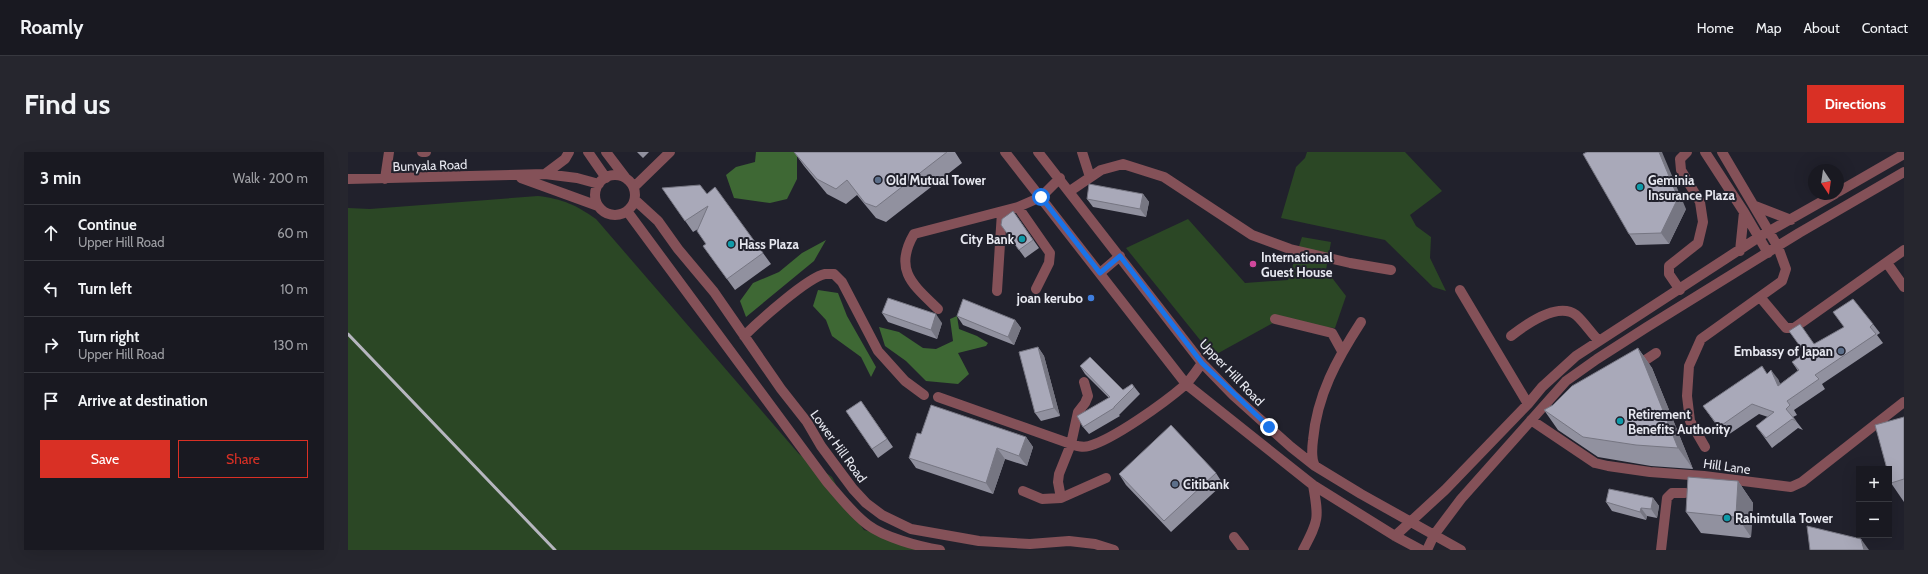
<!DOCTYPE html>
<meta charset="utf-8">
<style>
body{margin:0;font-family:Cabin,sans-serif;background:#26262e;color:#f1f3f6}
.controls{position:absolute;right:12px;bottom:12px;display:grid;overflow:hidden;border-radius:0px;box-shadow:0 4px 16px #0002}
.controls button{width:36px;height:36px;display:grid;place-items:center;padding:0;border:0;border-bottom:1px solid #37383f;background:#191921;color:#f1f3f6;font:20px sans-serif}
.compass{position:absolute;left:1460px;top:12px;width:36px;height:36px;border-radius:50%;background:#191921;box-shadow:0 4px 16px #0002;rotate:167deg}
.stop{position:absolute;width:12px;height:12px;margin:-9px;border:3px solid #1a73e8;border-radius:50%;background:#fff}
.stop.end{background:#1a73e8;border-color:#fff;box-shadow:0 1px 4px #0008}
.list{margin:0;padding:0;list-style:none}
h2{display:flex;justify-content:space-between;align-items:center;height:52px;margin:0;padding:0 16px;font-size:17px}
h2 small{font-size:13px;font-weight:400;color:#9fa0a5}
.list li{display:grid;grid-template-columns:26px 1fr auto;gap:12px;align-items:center;box-sizing:border-box;height:56px;padding:0 16px;border-top:1px solid #37383f}
.list b{display:block;font-size:15px;white-space:nowrap}
.list p{margin:0;font-size:13px;white-space:nowrap;color:#9fa0a5}
.list em{font-size:13px;font-style:normal;color:#9fa0a5}
.actions{display:flex;gap:8px;padding:12px 16px}
.actions a{flex:1;padding:9px 0;border:1px solid #d93025;border-radius:0px;text-align:center;font-size:14px;color:#d93025}
.actions .main{background:#d93025;color:#fff}
.icon{flex:none;width:22px;height:22px;fill:none;stroke:currentColor;stroke-width:2;stroke-linecap:round;stroke-linejoin:round}
.map{position:relative;flex:none;width:1556px;height:398px;overflow:hidden;border-radius:0px}
header{display:flex;align-items:center;gap:24px;box-sizing:border-box;height:56px;padding:0 20px;background:#191921;border-bottom:1px solid #37383f}
header strong{font-size:19px}
nav{display:flex;gap:22px;margin-inline-start:auto;font-size:14px}
.intro{display:flex;align-items:center;justify-content:space-between;box-sizing:border-box;height:96px;padding:0 24px}
h1{margin:0;font-size:28px}
.button{padding:10px 18px;border-radius:0px;background:#d93025;color:#fff;font-size:14px;font-weight:700}
main{display:flex;gap:24px;padding:0 24px}
aside{flex:1;background:#191921;border-radius:0px;box-shadow:0 4px 16px #0002}
.map>svg:first-child{display:block}
.green{fill:#2b4725}
.forest{fill:#3e6834}
.lines{fill:none;stroke-linecap:round;stroke-linejoin:round}
.minor{stroke:#845158;stroke-width:10}
.rail{stroke:#b6b6bf;stroke-width:3}
.wall{fill:#91919f}
.shaded-wall{fill:#767682}
.building{fill:#a9a9b9;stroke:#767682}
.route{stroke:#1a73e8;stroke-width:5}
.service-dot{fill:#5c6f8a;stroke:#21212c;stroke-width:1.5}
.culture-dot{fill:#0f9aa8;stroke:#21212c;stroke-width:1.5}
.hotel-dot{fill:#d1479c;stroke:#21212c;stroke-width:1.5}
.shop-dot{fill:#3f7fe0;stroke:#21212c;stroke-width:1.5}
.labels{text-anchor:middle;stroke-width:4;stroke-linejoin:round;paint-order:stroke}
.street-label{font-size:13px;fill:#e7e8f0;stroke:#21212c}
.poi-label{font-size:13px;font-weight:bold;fill:#e7e8f0;stroke:#21212c;text-anchor:start}
</style>
<header>
<strong>Roamly</strong>
<nav><a>Home</a><a>Map</a><a>About</a><a>Contact</a></nav>
</header>
<div class="intro"><h1>Find us</h1><a class="button">Directions</a></div>
<main>
<aside>
<h2>3 min<small>Walk · 200 m</small></h2>
<ul class="list">
<li><svg class="icon" aria-label="ahead" viewBox="0 0 24 24"><path d="M12 20V5M6 11l6-6 6 6"/></svg><div><b>Continue</b><p>Upper Hill Road</p></div><em>60 m</em></li>
<li><svg class="icon" aria-label="left" viewBox="0 0 24 24"><path d="M17 20v-9H6M10 6l-5 5 5 5"/></svg><div><b>Turn left</b></div><em>10 m</em></li>
<li><svg class="icon" aria-label="right" viewBox="0 0 24 24"><path d="M7 20v-9h11M14 6l5 5-5 5"/></svg><div><b>Turn right</b><p>Upper Hill Road</p></div><em>130 m</em></li>
<li><svg class="icon" aria-label="arrive" viewBox="0 0 24 24"><path d="M6 21V4h12l-3 4 3 4H6"/></svg><div><b>Arrive at destination</b></div></li>
</ul>
<div class="actions"><a class="main">Save</a><a>Share</a></div>
</aside>
<div class="map">
<svg width="1556" height="398" viewBox="0 0 1556 398">
<rect width="100%" height="100%" fill="#21212c"/>
<path class="green" d="M 959,0 L 1057,0 L 1094,39 L 1062,63 L 1068,74 L 1083,85 L 1082,106 L 1098,139 L 1085,135 L 1037,88 L 933,66 L 948,15 L 957,6 Z
M 190,44 C 215,47 228,53 248,67 L 451,302 L 484,325 L 499,354 L 516,378 L 599,398 L 0,398 L 0,56 L 22,57 Z
M 840,67 L 897,131 L 940,128 L 954,85 L 983,90 L 978,118 L 998,144 L 987,176 L 925,171 L 865,204 L 778,96 Z"/>
<path class="forest" d="M 408,0 L 449,0 L 449,27 L 439,47 L 422,51 L 386,46 L 378,23 L 388,15 L 407,10 Z
M 478,88 L 466,109 L 398,165 L 392,149 L 405,131 L 431,120 L 454,101 Z
M 470,138 L 490,141 L 499,164 L 528,215 L 523,225 L 513,205 L 484,184 L 478,168 L 465,154 Z
M 609,164 L 611,177 L 629,184 L 640,191 L 638,194 L 610,201 L 621,222 L 610,232 L 578,229 L 558,209 L 537,194 L 531,175 L 551,180 L 575,196 L 588,197 L 605,189 L 602,167 Z"/>
<g class="lines">
<path class="minor" d="M 74,0 L 78,0
M 240,0 L 258,26
M 258,0 L 277,25
M 657,0 L 838,232 L 965,333 L 1047,384 L 1073,398
M 690,0 L 854,211 L 885,243 L 943,295 L 967,314 L 1013,342 L 1113,398
M 734,0 L 742,25
M 1357,0 L 1396,60 L 1420,101
M 197,22 L 217,7 L 221,0
M247 43a20 20 0 1 1 40 0a20 20 0 1 1-40 0Z
M 173,26 L 250,54
M 0,27 L 197,22 L 229,26 L 251,32
M 37,27 L 41,0
M 286,35 L 322,0
M 722,39 L 753,18 L 775,12 L 816,25 L 904,83 L 942,97 L 1002,111 L 1043,118
M 1490,40 L 1556,2
M 287,48 L 310,69 L 330,97 L 366,140 L 433,237 L 459,270 L 473,294 L 505,337 L 518,351 L 534,363 L 563,377 L 631,389 L 682,392 L 721,389 L 747,392 L 766,398
M 1407,54 L 1443,68
M 670,55 L 702,101 L 701,111 L 688,137
M 279,59 L 479,330 C 492,345 504,361 520,373 C 536,385 571,395 592,398
M 1392,99 L 1396,60
M 1539,111 L 1556,135
M 752,121 L 772,104
M 1112,138 L 1180,252
M 1332,138 L 1321,122 L 1321,114 L 1350,91 L 1355,70 L 1352,50 L 1333,18 L 1332,7 L 1339,0
M 649,139 L 654,60
M 1412,145 L 1438,176 L 1446,176 L 1556,98
M 590,157 C 565,133 545,118 566,82 L 670,55 L 693,45 L 712,26
M 927,167 L 984,181 L 994,199
M 396,184 C 410,170 460,125 477,122 C 480,122 483,122 486,122 L 494,130 L 530,199 L 557,229 L 576,243
M 1163,184 C 1177,173 1210,149 1228,163 C 1236,170 1243,181 1251,189
M 1287,215 L 1308,201
M 590,245 L 723,292 C 729,294 734,296 741,294 C 766,287 816,251 837,233 C 843,227 849,218 854,211
M 1183,268 L 1247,311 L 1260,314 L 1302,320 L 1356,324 L 1443,335 L 1454,330 L 1556,250
M 1357,295 L 1342,269 L 1339,244 L 1341,214 L 1353,187 L 1434,129 L 1438,117 L 1430,95 L 1374,0
M 967,314 C 963,307 964,296 965,288 C 969,243 989,207 1013,170
M 675,339 L 694,347 L 713,346 L 710,330 L 711,322 L 723,292 L 730,260 L 737,251 L 740,244 L 736,230
M 713,346 L 758,326
M 1047,384 L 1097,338 L 1180,252 L 1194,235 L 1228,204 L 1411,85 L 1487,42
M 886,385 L 896,398
M 955,398 C 971,368 971,366 965,333
M 1079,398 L 1086,383 L 1113,347 L 1218,229 L 1249,207 L 1299,175 L 1451,81 L 1556,20
M 1313,398 L 1319,346 L 1324,341 L 1337,341"/>
<path class="rail" d="M 0,182 L 207,398"/>
</g>
<path class="wall" d="M 289,0 L 301,0 L 295,6 Z
M 446,0 L 607,0 L 614,11 L 538,70 L 528,66 L 509,43 L 498,52 L 479,42 L 456,14 Z
M 314,36 L 359,42 L 415,101 L 423,112 L 387,138 L 355,94 L 358,92 L 350,77 L 345,80 Z
M 795,42 L 801,50 L 798,65 L 745,55 L 739,47 Z
M 1338,57 L 1321,92 L 1288,93 L 1281,82 Z
M 665,59 L 691,96 L 677,106 L 653,73 Z
M 534,161 L 594,171 L 589,187 L 540,170 Z
M 609,164 L 667,168 L 673,176 L 666,193 L 615,173 Z
M 1525,172 L 1532,181 L 1529,183 L 1535,191 L 1474,232 L 1477,237 L 1446,258 L 1449,263 L 1445,265 L 1455,278 L 1450,276 L 1424,296 L 1408,274 L 1420,265 L 1411,262 L 1377,285 L 1355,254 L 1419,222 L 1430,227 L 1432,232 L 1450,219 L 1444,210 L 1457,201 L 1466,192 Z
M 690,195 L 696,204 L 712,264 L 693,269 L 687,261 Z
M 1290,196 L 1304,216 L 1345,317 L 1303,314 L 1250,305 L 1210,278 L 1196,258 L 1205,253 Z
M 732,214 L 775,238 L 784,232 L 792,242 L 771,263 L 772,264 L 741,282 L 735,275 L 761,246 L 737,222 Z
M 513,249 L 545,295 L 530,306 L 498,259 Z
M 1556,265 L 1556,350 L 1543,331 Z
M 573,282 L 678,285 L 685,295 L 679,314 L 657,307 L 645,342 L 568,316 L 561,306 Z
M 868,321 L 875,332 L 823,380 L 778,333 L 771,322 Z
M 1390,329 L 1405,351 L 1403,385 L 1401,386 L 1353,381 L 1338,360 Z
M 1305,346 L 1311,354 L 1309,366 L 1299,364 L 1298,368 L 1264,359 L 1258,350 Z"/>
<path class="shaded-wall" d="M 1311,0 L 1314,0 L 1338,57 L 1321,92 L 1313,81 Z
M 795,42 L 801,50 L 798,65 L 792,57 Z
M 588,162 L 594,171 L 589,187 L 583,178 Z
M 667,168 L 673,176 L 666,193 L 660,185 Z
M 690,195 L 696,204 L 712,264 L 706,256 Z
M 1290,196 L 1304,216 L 1345,317 L 1330,296 Z
M 1423,218 L 1430,227 L 1437,243 L 1430,234 Z
M 678,285 L 685,295 L 679,314 L 671,304 Z
M 649,296 L 657,307 L 645,342 L 638,331 Z
M 1390,329 L 1405,351 L 1403,385 L 1388,363 Z
M 1305,346 L 1311,354 L 1309,366 L 1303,357 Z
M 1293,356 L 1299,364 L 1298,368 L 1292,360 Z
M 1513,387 L 1521,398 L 1516,398 Z"/>
<path class="building" d="M 446,0 L 599,0 L 528,55 L 517,51 L 499,28 L 488,37 L 469,27 Z
M 1239,0 L 1311,0 L 1330,46 L 1313,81 L 1281,82 L 1235,2 Z
M 741,32 L 795,42 L 792,57 L 739,47 Z
M 352,33 L 359,42 L 367,35 L 415,101 L 379,127 L 355,94 L 358,92 L 349,79 L 360,54 L 337,69 L 314,36 Z
M 665,59 L 685,88 L 671,98 L 653,73 L 654,67 Z
M 540,146 L 588,162 L 583,178 L 534,161 Z
M 615,147 L 667,168 L 660,185 L 609,164 Z
M 1505,147 L 1525,172 L 1522,175 L 1528,182 L 1467,223 L 1471,227 L 1439,249 L 1442,253 L 1438,257 L 1448,269 L 1444,267 L 1418,286 L 1408,274 L 1426,260 L 1404,252 L 1371,275 L 1355,254 L 1414,214 L 1419,222 L 1423,218 L 1430,234 L 1451,218 L 1444,210 L 1457,201 L 1441,179 L 1452,172 L 1466,192 L 1496,175 L 1485,160 Z
M 690,195 L 706,256 L 687,261 L 671,200 Z
M 1290,196 L 1330,296 L 1288,293 L 1235,285 L 1196,258 L 1205,253 L 1224,234 Z
M 742,205 L 775,238 L 784,232 L 786,235 L 766,255 L 766,256 L 735,275 L 729,264 L 762,245 L 732,214 Z
M 513,249 L 539,287 L 524,297 L 498,259 Z
M 583,253 L 678,285 L 671,304 L 649,296 L 638,331 L 561,306 L 569,281 L 573,282 Z
M 1556,265 L 1556,327 L 1543,331 L 1541,325 L 1541,317 L 1539,317 L 1527,273 Z
M 823,273 L 868,321 L 816,369 L 771,322 Z
M 1340,325 L 1390,329 L 1388,363 L 1386,365 L 1338,360 Z
M 1261,337 L 1305,346 L 1303,357 L 1293,356 L 1292,360 L 1258,350 Z
M 1459,374 L 1513,387 L 1516,398 L 1462,398 Z"/>
<g class="lines">
<path class="route" d="M 693,45 L 752,121 L 772,104 L 854,211 L 921,275"/>
</g>
<g class="service-dot">
<circle cx="530" cy="28" r="4"/>
<circle cx="1493" cy="199" r="4"/>
<circle cx="827" cy="332" r="4"/>
</g>
<g class="culture-dot">
<circle cx="1292" cy="35" r="4"/>
<circle cx="674" cy="87" r="4"/>
<circle cx="383" cy="92" r="4"/>
<circle cx="1272" cy="269" r="4"/>
<circle cx="1379" cy="366" r="4"/>
</g>
<circle class="hotel-dot" cx="905" cy="112" r="4"/>
<circle class="shop-dot" cx="743" cy="146" r="4"/>
<g class="labels">
<g class="street-label">
<text transform="translate(82 13) rotate(-2)" y="5">Bunyala Road</text>
<text transform="translate(884 220) rotate(46)" y="5">Upper Hill Road</text>
<text transform="translate(491 294) rotate(54)" y="5">Lower Hill Road</text>
<text transform="translate(1379 314) rotate(8)" y="5">Hill Lane</text>
</g>
<g class="poi-label">
<text x="538" y="33">Old Mutual Tower</text>
<text x="1300" y="33">Geminia<tspan x="1300" dy="15">Insurance Plaza</tspan></text>
<text x="666" y="92" text-anchor="end">City Bank</text>
<text x="391" y="97">Hass Plaza</text>
<text x="913" y="110">International<tspan x="913" dy="15">Guest House</tspan></text>
<text x="735" y="151" text-anchor="end">joan kerubo</text>
<text x="1485" y="204" text-anchor="end">Embassy of Japan</text>
<text x="1280" y="267">Retirement<tspan x="1280" dy="15">Benefits Authority</tspan></text>
<text x="835" y="337">Citibank</text>
<text x="1387" y="371">Rahimtulla Tower</text>
</g>
</g>
</svg>
<div class="controls">
<button>+</button>
<button>−</button>
</div>
<svg class="compass" viewBox="-18 -18 36 36"><path d="M0-13l5 13h-10z" fill="#e53935"/><path d="M0 13l5-13h-10z" fill="#9fa0a5"/></svg>
<div class="stop" style="left:693px;top:45px"></div>
<div class="stop end" style="left:921px;top:275px"></div>
</div>
</main>
